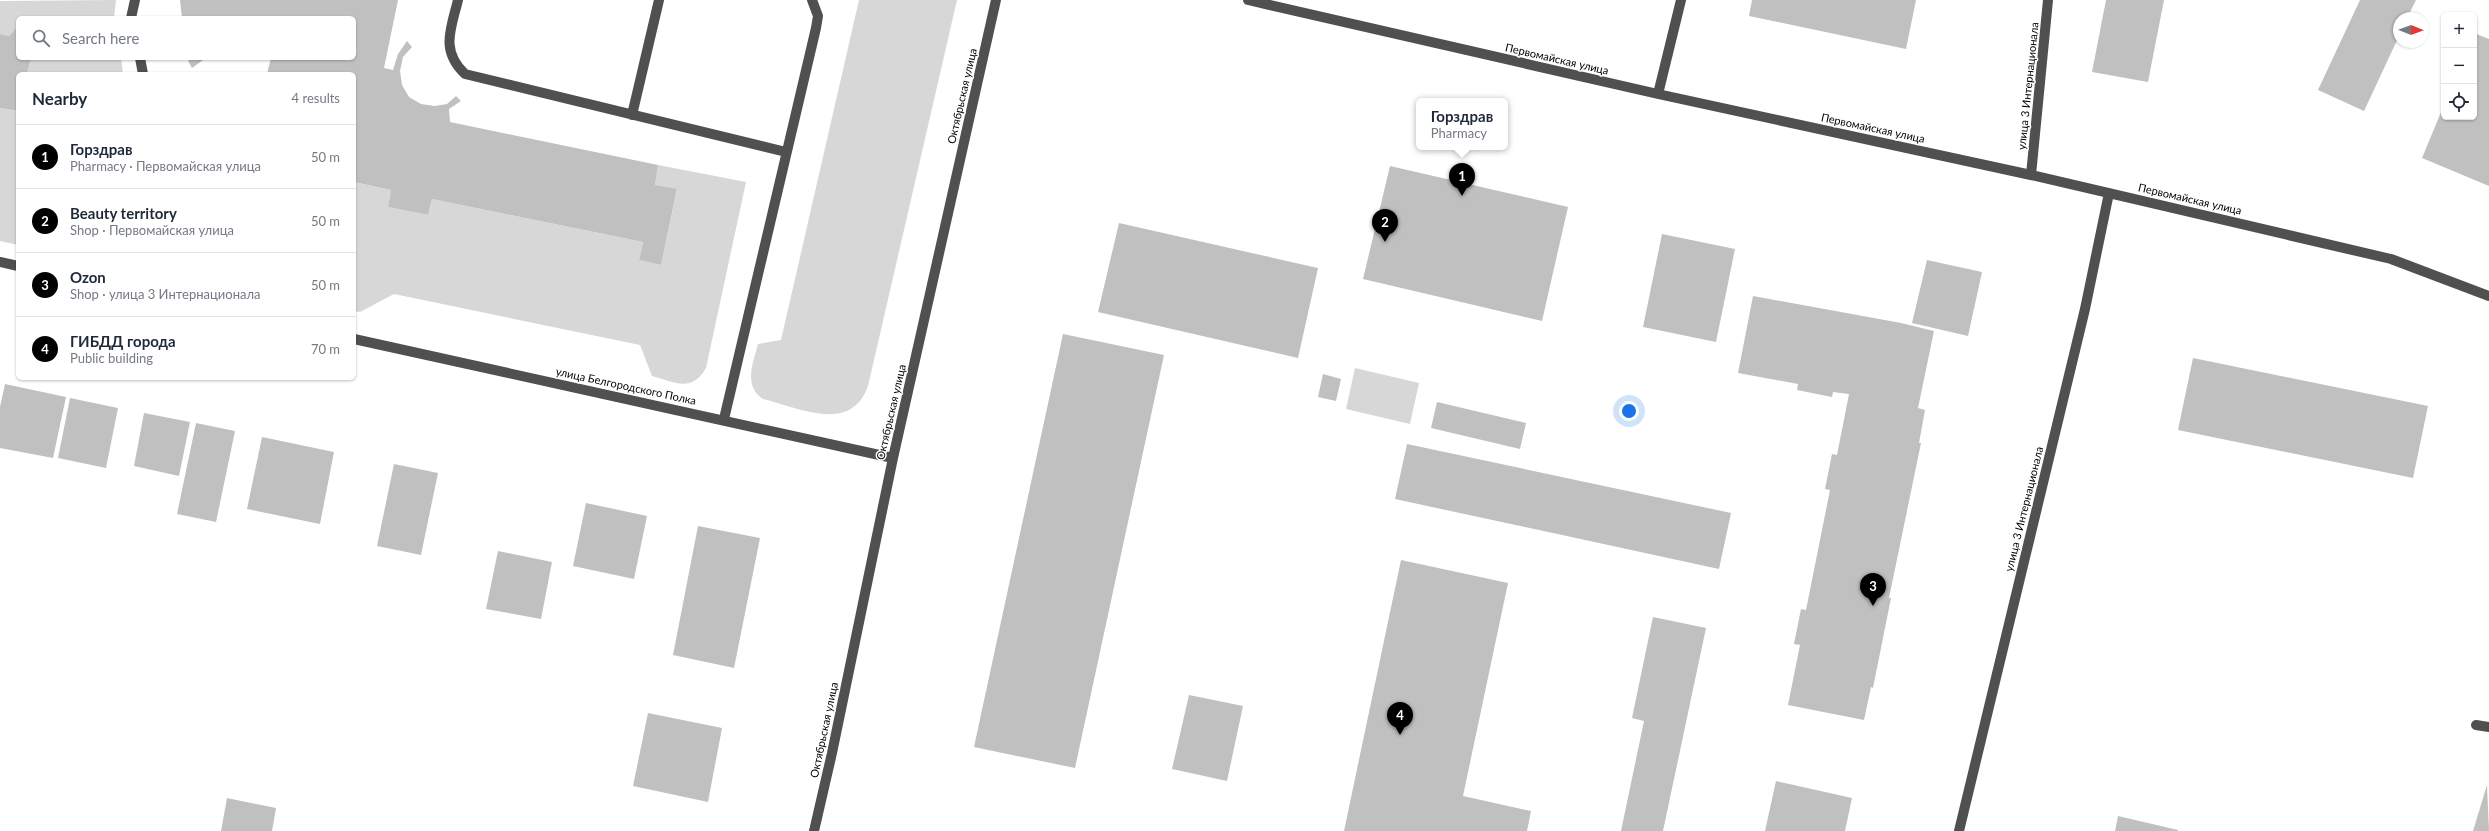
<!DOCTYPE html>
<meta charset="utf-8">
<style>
body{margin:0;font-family:Lato,sans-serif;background:#f6f6f7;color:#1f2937}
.controls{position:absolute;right:12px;top:12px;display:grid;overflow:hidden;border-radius:6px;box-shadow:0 1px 3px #0004}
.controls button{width:36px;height:36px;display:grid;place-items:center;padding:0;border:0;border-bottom:1px solid #e0e1e3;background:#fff;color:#1f2937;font:20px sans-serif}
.compass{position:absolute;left:2393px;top:12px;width:36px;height:36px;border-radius:50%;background:#fff;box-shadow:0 1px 3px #0004;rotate:91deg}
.you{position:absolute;left:1629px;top:411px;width:14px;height:14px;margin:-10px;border:3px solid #fff;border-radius:50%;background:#1a73e8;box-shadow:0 0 0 6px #1a73e833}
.badge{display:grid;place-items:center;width:26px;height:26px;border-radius:50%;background:#000;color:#fff;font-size:13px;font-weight:700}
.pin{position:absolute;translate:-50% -33px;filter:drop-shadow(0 1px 2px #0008)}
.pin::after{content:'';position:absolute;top:21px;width:14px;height:12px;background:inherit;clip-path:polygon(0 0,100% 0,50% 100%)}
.popup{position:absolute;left:1416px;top:98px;width:92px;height:52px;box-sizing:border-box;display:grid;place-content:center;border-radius:6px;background:#fff;filter:drop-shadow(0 1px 3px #0005);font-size:13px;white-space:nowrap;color:#747a83}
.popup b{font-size:15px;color:#1f2937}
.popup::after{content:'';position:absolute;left:50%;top:100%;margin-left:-8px;border:8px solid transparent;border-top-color:#fff}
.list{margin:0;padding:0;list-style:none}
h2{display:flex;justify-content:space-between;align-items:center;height:52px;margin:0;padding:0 16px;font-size:17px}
h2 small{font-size:13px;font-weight:400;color:#747a83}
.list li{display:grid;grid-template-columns:26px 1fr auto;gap:12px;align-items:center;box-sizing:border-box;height:64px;padding:0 16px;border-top:1px solid #e0e1e3}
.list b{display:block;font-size:15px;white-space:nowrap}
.list p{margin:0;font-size:13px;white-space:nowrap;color:#747a83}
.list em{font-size:13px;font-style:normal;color:#747a83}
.icon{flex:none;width:22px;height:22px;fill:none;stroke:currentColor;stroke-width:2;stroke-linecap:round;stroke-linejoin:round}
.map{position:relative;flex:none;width:2489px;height:831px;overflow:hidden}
.search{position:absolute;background:#fff;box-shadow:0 1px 3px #0004;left:16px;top:16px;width:340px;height:44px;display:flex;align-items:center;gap:10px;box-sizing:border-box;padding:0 14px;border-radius:6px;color:#747a83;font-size:15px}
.panel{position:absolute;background:#fff;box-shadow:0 1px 3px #0004;left:16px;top:72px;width:340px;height:308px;border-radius:6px}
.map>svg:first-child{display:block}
.green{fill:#d7d7d7}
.building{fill:#c0c0c0}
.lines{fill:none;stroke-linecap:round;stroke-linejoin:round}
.minor{stroke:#505050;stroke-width:10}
.labels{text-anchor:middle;stroke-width:3;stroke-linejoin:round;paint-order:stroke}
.street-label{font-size:11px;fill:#000;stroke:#fff}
</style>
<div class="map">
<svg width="2489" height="831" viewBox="0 0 2489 831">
<rect width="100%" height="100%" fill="#fff"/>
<path class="green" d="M 116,0 L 114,18 L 18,18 L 18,26 L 9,36 L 0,34 L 0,1 Z
M 859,0 L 957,0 L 868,386 C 851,434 800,408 763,399 C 743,385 753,364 758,344 L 781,340 Z
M 31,58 L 121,58 L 123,74 L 27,74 Z
M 0,108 L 18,111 L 18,245 L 0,241 Z
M 658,165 L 746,182 L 706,368 C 692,393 674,382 652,376 L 640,345 L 394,294 L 360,312 L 354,311 L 354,182 L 391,190 L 388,207 L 428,215 L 432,199 L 643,242 L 639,260 L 661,265 L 677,190 L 655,185 Z
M 1355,368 L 1419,383 L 1410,424 L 1346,409 Z"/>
<path class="building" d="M 180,0 L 398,0 L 384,68 L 393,70 L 398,54 L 407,41 L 412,47 L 403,57 L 400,71 L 402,85 L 409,97 L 421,104 L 435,106 L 447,104 L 456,96 L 461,101 L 449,109 L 450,122 L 658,165 L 655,185 L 677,189 L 661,265 L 639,260 L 643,242 L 432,199 L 428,215 L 388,207 L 391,190 L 354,182 L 354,74 L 267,74 L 271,58 L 354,58 L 354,18 L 182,18 Z
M 1752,0 L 1916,0 L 1906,49 L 1749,16 Z
M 2106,0 L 2164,0 L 2148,82 L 2092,72 Z
M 2360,0 L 2416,0 L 2407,18 L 2399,18 L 2399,36 L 2364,111 L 2318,90 Z
M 18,26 L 18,58 L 31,58 L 27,74 L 18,74 L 18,111 L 0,108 L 0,34 L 9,36 Z
M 2474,33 L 2489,39 L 2489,186 L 2422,158 L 2444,105 L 2444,117 L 2474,117 Z
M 192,58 L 206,58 L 192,68 L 188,61 Z
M 1390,166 L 1568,207 L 1542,321 L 1363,279 Z
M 1119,223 L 1318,268 L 1298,358 L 1098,312 Z
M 1662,234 L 1735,249 L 1716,342 L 1643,327 Z
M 1927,260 L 1982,272 L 1968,336 L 1912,323 Z
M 1753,296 L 1901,323 L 1934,331 L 1918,408 L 1925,410 L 1919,443 L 1921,443 L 1889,598 L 1891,598 L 1873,688 L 1871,687 L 1864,720 L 1788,705 L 1800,645 L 1794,644 L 1801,609 L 1806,610 L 1830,490 L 1825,489 L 1832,454 L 1837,455 L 1849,394 L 1833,392 L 1832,397 L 1797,390 L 1798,384 L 1738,373 Z
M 1063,334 L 1164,355 L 1075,768 L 974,747 Z
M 2193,358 L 2428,406 L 2413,478 L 2178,430 Z
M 1323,374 L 1341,379 L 1336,401 L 1318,397 Z
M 5,384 L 66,397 L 53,458 L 0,448 L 0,407 Z
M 70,398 L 118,408 L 106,468 L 58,458 Z
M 1437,402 L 1526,423 L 1520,449 L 1431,428 Z
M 144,413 L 190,422 L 179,476 L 134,466 Z
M 196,423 L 235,431 L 216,522 L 177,514 Z
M 262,437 L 334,452 L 320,524 L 247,509 Z
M 1407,444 L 1731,513 L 1719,569 L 1395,499 Z
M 394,464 L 438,473 L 421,555 L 377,546 Z
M 586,503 L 647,516 L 634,579 L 573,566 Z
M 698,526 L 760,538 L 734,668 L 673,655 Z
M 498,551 L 552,562 L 541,619 L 486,609 Z
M 1401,560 L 1508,583 L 1463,796 L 1531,811 L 1527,831 L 1344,831 Z
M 1653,617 L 1706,628 L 1663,831 L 1621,831 L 1644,721 L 1632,718 Z
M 1189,695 L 1243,706 L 1227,781 L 1172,769 Z
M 648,713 L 722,728 L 708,802 L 633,786 Z
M 1776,781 L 1852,798 L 1845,831 L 1765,831 Z
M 2487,785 L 2489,831 L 2473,831 Z
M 227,798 L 276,808 L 272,831 L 221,831 Z
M 2118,816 L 2178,830 L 2178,831 L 2115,831 Z"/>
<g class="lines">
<path class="minor" d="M 458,0 C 451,29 440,50 465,74 L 786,152
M 1248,0 L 1658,94 L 2031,175 L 2391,259 L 2489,296
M 131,18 L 135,0
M 140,58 L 143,74
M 1658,94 L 1681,0
M 632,115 L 659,0
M 2031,175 L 2048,0
M 0,262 L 18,266
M 354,339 L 893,458
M 724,419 L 816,28 L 818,16 L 812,0
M 2476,725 L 2489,727
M 814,831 L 832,753 L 893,458 L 996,0
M 1959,831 L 2085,309 L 2109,193"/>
</g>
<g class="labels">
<g class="street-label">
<text transform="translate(1557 59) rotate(13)" y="4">Первомайская улица</text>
<text transform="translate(2028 86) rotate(-84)" y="4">улица 3 Интернационала</text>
<text transform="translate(962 96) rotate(-77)" y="4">Октябрьская улица</text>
<text transform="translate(1873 128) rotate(12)" y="4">Первомайская улица</text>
<text transform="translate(2190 199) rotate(13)" y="4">Первомайская улица</text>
<text transform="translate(626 386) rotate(12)" y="4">улица Белгородского Полка</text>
<text transform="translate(891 412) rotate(-77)" y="4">Октябрьская улица</text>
<text transform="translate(2024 509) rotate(-76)" y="4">улица 3 Интернационала</text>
<text transform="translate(824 730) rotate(-78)" y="4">Октябрьская улица</text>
</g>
</g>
</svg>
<div class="controls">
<button>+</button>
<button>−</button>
<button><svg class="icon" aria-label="locate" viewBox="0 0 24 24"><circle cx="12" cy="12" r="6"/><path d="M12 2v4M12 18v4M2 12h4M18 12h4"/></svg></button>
</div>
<svg class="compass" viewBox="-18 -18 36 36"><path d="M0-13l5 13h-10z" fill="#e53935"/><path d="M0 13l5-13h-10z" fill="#747a83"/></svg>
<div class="you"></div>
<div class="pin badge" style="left:1462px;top:196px">1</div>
<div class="popup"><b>Горздрав</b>Pharmacy</div>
<div class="pin badge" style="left:1385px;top:242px">2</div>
<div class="pin badge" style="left:1873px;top:606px">3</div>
<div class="pin badge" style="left:1400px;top:735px">4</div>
<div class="search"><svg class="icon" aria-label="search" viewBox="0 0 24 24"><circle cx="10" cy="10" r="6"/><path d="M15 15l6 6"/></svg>Search here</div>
<section class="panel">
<h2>Nearby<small>4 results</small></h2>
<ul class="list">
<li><span class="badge">1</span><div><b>Горздрав</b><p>Pharmacy · Первомайская улица</p></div><em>50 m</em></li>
<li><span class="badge">2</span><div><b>Beauty territory</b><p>Shop · Первомайская улица</p></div><em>50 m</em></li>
<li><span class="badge">3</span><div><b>Ozon</b><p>Shop · улица 3 Интернационала</p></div><em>50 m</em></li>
<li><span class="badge">4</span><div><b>ГИБДД города</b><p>Public building</p></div><em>70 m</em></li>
</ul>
</section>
</div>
